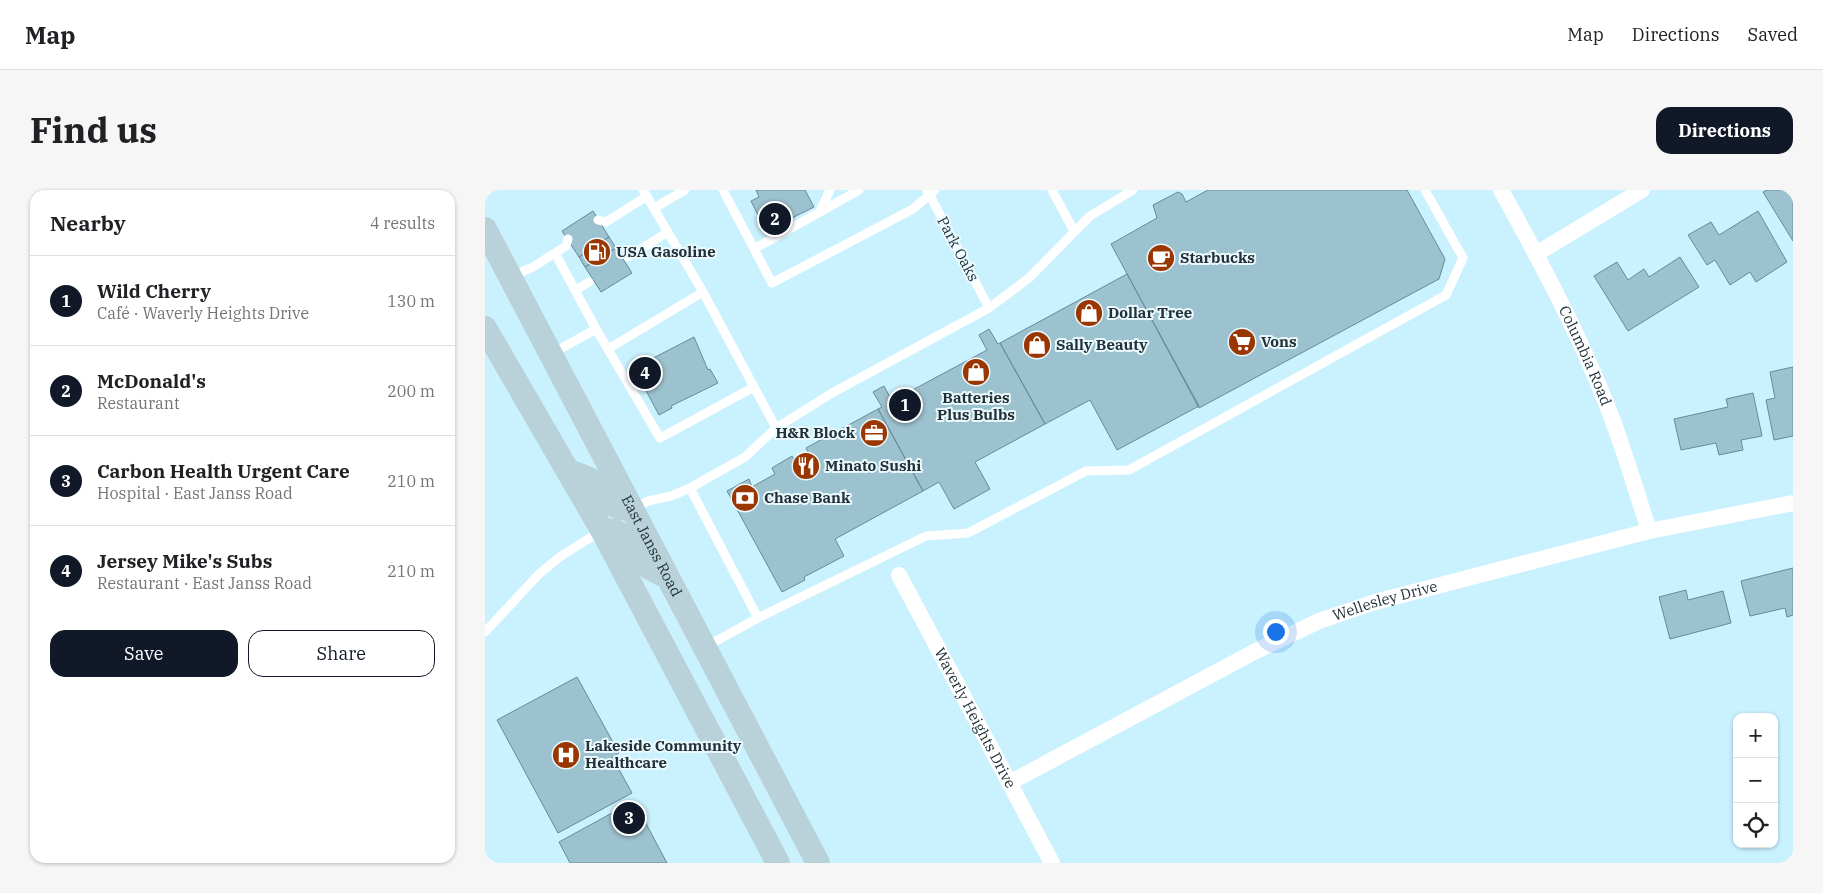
<!DOCTYPE html>
<meta charset="utf-8">
<style>
body{margin:0;font-family:"IBM Plex Serif",serif;background:#f6f6f6;color:#202124}
.controls{position:absolute;right:15px;bottom:15px;display:grid;overflow:hidden;border-radius:10px;box-shadow:0 1px 4px #0004}
.controls button{width:45px;height:45px;display:grid;place-items:center;padding:0;border:0;border-bottom:1px solid #e0e0e0;background:#fff;color:#202124;font:25px sans-serif}
.you{position:absolute;left:790px;top:441px;width:18px;height:18px;margin:-12px;border:4px solid #fff;border-radius:50%;background:#1a73e8;box-shadow:0 0 0 8px #1a73e833}
.badge{display:grid;place-items:center;width:32px;height:32px;border-radius:50%;background:#111827;color:#fff;font-size:16px;font-weight:700}
.pin{position:absolute;translate:-50% -50%;border:2px solid #fff;box-shadow:0 1px 5px #0006}
.list{margin:0;padding:0;list-style:none}
h2{display:flex;justify-content:space-between;align-items:center;height:65px;margin:0;padding:0 20px;font-size:21px}
h2 small{font-size:16px;font-weight:400;color:#757577}
.list li{display:grid;grid-template-columns:32px 1fr auto;gap:15px;align-items:center;box-sizing:border-box;height:90px;padding:0 20px;border-top:1px solid #e0e0e0}
.list b{display:block;font-size:19px;white-space:nowrap}
.list p{margin:0;font-size:16px;white-space:nowrap;color:#757577}
.list em{font-size:16px;font-style:normal;color:#757577}
.actions{display:flex;gap:10px;padding:15px 20px}
.actions a{flex:1;padding:11px 0;border:1px solid #111827;border-radius:15px;text-align:center;font-size:18px;color:#111827}
.actions .main{background:#111827;color:#fff}
.icon{flex:none;width:28px;height:28px;fill:none;stroke:currentColor;stroke-width:2;stroke-linecap:round;stroke-linejoin:round}
.map{position:relative;flex:none;width:1308px;height:673px;overflow:hidden;border-radius:15px}
header{display:flex;align-items:center;gap:30px;box-sizing:border-box;height:70px;padding:0 25px;background:#fff;border-bottom:1px solid #e0e0e0}
header strong{font-size:24px}
nav{display:flex;gap:28px;margin-inline-start:auto;font-size:18px}
.intro{display:flex;align-items:center;justify-content:space-between;box-sizing:border-box;height:120px;padding:0 30px}
h1{margin:0;font-size:35px}
.button{padding:12px 22px;border-radius:15px;background:#111827;color:#fff;font-size:18px;font-weight:700}
main{display:flex;gap:30px;padding:0 30px}
aside{flex:1;background:#fff;border-radius:15px;box-shadow:0 1px 4px #0004}
.map>svg:first-child{display:block}
.building{fill:#9dc2cf;stroke:#678a96}
.lines{fill:none;stroke-linecap:round;stroke-linejoin:round}
.service{stroke:#fff;stroke-width:9}
.minor{stroke:#fff;stroke-width:16}
.secondary{stroke:#b9d2da;stroke-width:24}
.labels{text-anchor:middle;stroke-width:4;stroke-linejoin:round;paint-order:stroke}
.street-label{font-size:15px;fill:#223136;stroke:#eafaff}
.poi-label{font-size:15px;font-weight:bold;fill:#223136;stroke:#eafaff;text-anchor:start}
</style>
<header>
<strong>Map</strong>
<nav><a>Map</a><a>Directions</a><a>Saved</a></nav>
</header>
<div class="intro"><h1>Find us</h1><a class="button">Directions</a></div>
<main>
<aside>
<h2>Nearby<small>4 results</small></h2>
<ul class="list">
<li><span class="badge">1</span><div><b>Wild Cherry</b><p>Café · Waverly Heights Drive</p></div><em>130 m</em></li>
<li><span class="badge">2</span><div><b>McDonald's</b><p>Restaurant</p></div><em>200 m</em></li>
<li><span class="badge">3</span><div><b>Carbon Health Urgent Care</b><p>Hospital · East Janss Road</p></div><em>210 m</em></li>
<li><span class="badge">4</span><div><b>Jersey Mike's Subs</b><p>Restaurant · East Janss Road</p></div><em>210 m</em></li>
</ul>
<div class="actions"><a class="main">Save</a><a>Share</a></div>
</aside>
<div class="map">
<svg width="1308" height="673" viewBox="0 0 1308 673">
<rect width="100%" height="100%" fill="#caf1fe"/>
<path class="building" d="M 271,0 L 320,0 L 329,17 L 281,41 L 266,11 L 274,7 Z
M 723,0 L 922,0 L 960,69 L 954,89 L 714,218 L 626,54 L 672,28 L 668,15 L 693,2 L 697,4 L 701,12 Z
M 1282,0 L 1308,0 L 1308,51 L 1278,2 Z
M 108,21 L 124,47 L 94,67 L 77,41 Z
M 1273,21 L 1302,72 L 1271,92 L 1265,82 L 1245,95 L 1230,70 L 1222,75 L 1203,45 L 1226,32 L 1234,45 Z
M 124,47 L 131,58 L 100,77 L 94,67 Z
M 131,58 L 147,83 L 116,102 L 100,77 Z
M 1195,67 L 1214,97 L 1143,141 L 1109,86 L 1132,72 L 1143,90 L 1159,79 L 1164,87 Z
M 642,84 L 714,216 L 632,260 L 605,210 L 560,234 L 515,153 Z
M 504,139 L 513,154 L 515,153 L 560,234 L 490,272 L 505,299 L 469,319 L 454,292 L 438,301 L 393,219 L 397,217 L 388,202 L 399,196 L 407,211 L 502,160 L 494,145 Z
M 209,147 L 223,180 L 225,179 L 233,193 L 186,216 L 187,218 L 174,225 L 149,178 Z
M 1308,177 L 1308,246 L 1289,250 L 1281,210 L 1290,208 L 1285,182 Z
M 1268,203 L 1277,246 L 1256,250 L 1258,260 L 1234,265 L 1231,253 L 1196,260 L 1189,229 L 1243,217 L 1241,209 Z
M 393,219 L 438,301 L 350,349 L 359,366 L 319,387 L 320,390 L 297,402 L 242,301 L 264,289 L 267,297 L 290,284 L 287,278 L 307,266 L 311,273 L 325,265 L 321,258 Z
M 1308,378 L 1308,425 L 1302,427 L 1300,418 L 1265,426 L 1256,391 Z
M 1201,400 L 1203,410 L 1238,401 L 1246,433 L 1185,449 L 1174,407 Z
M 92,487 L 134,563 L 127,567 L 147,603 L 73,643 L 12,530 Z
M 149,611 L 182,673 L 85,673 L 74,652 Z"/>
<g class="lines">
<path class="service" d="M 158,0 L 218,102 L 291,238
M 238,0 L 287,93 L 428,19 L 450,0
M 442,0 L 504,118
M 567,0 L 589,41
M 169,18 L 200,0
M 335,21 L 345,0
M 113,30 L 121,32 L 162,6
M 269,59 L 374,0
M 70,63 L 81,56 L 83,49
M 143,67 L 183,42
M 25,87 L 48,77 L 70,63 L 111,139 L 175,248 L 269,197
M 91,100 L 104,92
M 123,159 L 218,102
M 68,163 L 111,139
M 205,298 L 273,428 L 220,457
M 147,319 L 163,311 L 186,306 L 205,298 L 260,267 L 291,238 L 347,203 L 504,118 L 544,88 L 605,26 L 648,0
M 273,428 L 441,346 L 483,343 L 601,281 L 644,280 L 961,105 L 978,68 L 940,0
M 0,442 L 54,384 L 76,366 L 116,341"/>
<g class="minor">
<path id="s1" d="M 1016,0 C 1055,71 1094,143 1123,218 C 1139,259 1151,300 1164,341"/>
<path d="M 1051,64 L 1157,0"/>
<path id="s2" d="M 414,385 L 567,673"/>
<path id="s3" d="M 524,593 L 769,462 L 834,431 L 890,412 L 1164,341 L 1308,313"/>
</g>
<g class="secondary">
<path id="s4" d="M 0,39 L 333,673"/>
<path d="M 0,138 L 117,340 L 293,673"/>
<path d="M 83,281 C 90,284 103,287 109,292 C 124,306 121,319 147,319"/>
<path d="M 117,340 L 130,341 L 138,346 L 158,374 L 176,384"/>
</g>
</g>
<defs>
<symbol id="fuel-disc" viewBox="-11 -11 22 22"><circle r="9.5" fill="#9a3601" stroke="#eafaff"/><path d="M-5.5-6h7V0h2V4h1.3V-2.5L3-4.5l.8-.8L6-3V5H2.5V1h-1V6h-7ZM-4.2-4.7v3.2H.2V-4.7Z" fill="#fff"/></symbol>
<symbol id="cafe-disc" viewBox="-11 -11 22 22"><circle r="9.5" fill="#9a3601" stroke="#eafaff"/><path d="M-5.5-4.5H6V0H3Q3 3.5 0 3.5H-2.5Q-5.5 3.5-5.5 0ZM3-3.2v2h1.7v-2ZM-6 4.5H4V6H-6Z" fill="#fff"/></symbol>
<symbol id="shop-disc" viewBox="-11 -11 22 22"><circle r="9.5" fill="#9a3601" stroke="#eafaff"/><path d="M-5-2.5h2.3a2.7 3.5 0 0 1 5.4 0H5L5.5 6h-11ZM-1.5-2.5h3a1.5 2.3 0 0 0-3 0Z" fill="#fff"/></symbol>
<symbol id="supermarket-disc" viewBox="-11 -11 22 22"><circle r="9.5" fill="#9a3601" stroke="#eafaff"/><path d="M-6-5.5h2.5l.6 2H6L4.5 2H-2.5L-4.4-4H-6ZM-1.5 3.2a1.3 1.3 0 1 0 .1 0ZM3 3.2a1.3 1.3 0 1 0 .1 0Z" fill="#fff"/></symbol>
<symbol id="office-disc" viewBox="-11 -11 22 22"><circle r="9.5" fill="#9a3601" stroke="#eafaff"/><path d="M-6-3h4V-5.5h4V-3h4V5H-6ZM-1-4.5V-3h2v-1.5ZM-6 0V1H6V0Z" fill="#fff"/></symbol>
<symbol id="restaurant-disc" viewBox="-11 -11 22 22"><circle r="9.5" fill="#9a3601" stroke="#eafaff"/><path d="M-5-6h1v4h1v-4h1v4h1v-4h1v5L-1.5 .5V6h-2V.5L-5-1ZM5-6V6H3V1.5H1.5Q1.5-4 5-6Z" fill="#fff"/></symbol>
<symbol id="bank-disc" viewBox="-11 -11 22 22"><circle r="9.5" fill="#9a3601" stroke="#eafaff"/><path d="M-6-4H6V4H-6ZM0-2.3a2.3 2.3 0 1 0 0 4.6a2.3 2.3 0 1 0 0-4.6Z" fill="#fff"/></symbol>
<symbol id="hospital-disc" viewBox="-11 -11 22 22"><circle r="9.5" fill="#9a3601" stroke="#eafaff"/><path d="M-5-5h3v3.5h4V-5h3V5h-3V1.5h-4V5h-3Z" fill="#fff"/></symbol>
</defs>
<g fill-rule="evenodd">
<use href="#fuel-disc" x="96" y="46" width="32" height="32"/>
<use href="#cafe-disc" x="660" y="52" width="32" height="32"/>
<use href="#shop-disc" x="588" y="107" width="32" height="32"/>
<use href="#supermarket-disc" x="741" y="136" width="32" height="32"/>
<use href="#shop-disc" x="536" y="139" width="32" height="32"/>
<use href="#shop-disc" x="475" y="166" width="32" height="32"/>
<use href="#office-disc" x="373" y="227" width="32" height="32"/>
<use href="#restaurant-disc" x="305" y="260" width="32" height="32"/>
<use href="#bank-disc" x="244" y="292" width="32" height="32"/>
<use href="#hospital-disc" x="65" y="549" width="32" height="32"/>
</g>
<g class="labels">
<g class="street-label">
<text transform="translate(473 59) rotate(62)" y="5">Park Oaks</text>
<text dy="5" stroke="none"><textPath href="#s1" startOffset="186">Columbia Road</textPath></text>
<text dy="5" stroke="none"><textPath href="#s4" startOffset="358">East Janss Road</textPath></text>
<text dy="5" stroke="none"><textPath href="#s3" startOffset="419">Wellesley Drive</textPath></text>
<text dy="5" stroke="none"><textPath href="#s2" startOffset="162">Waverly Heights Drive</textPath></text>
</g>
<g class="poi-label">
<text x="131" y="67">USA Gasoline</text>
<text x="695" y="73">Starbucks</text>
<text x="623" y="128">Dollar Tree</text>
<text x="776" y="157">Vons</text>
<text x="571" y="160">Sally Beauty</text>
<text x="491" y="213" text-anchor="middle">Batteries<tspan x="491" dy="17">Plus Bulbs</tspan></text>
<text x="370" y="248" text-anchor="end">H&amp;R Block</text>
<text x="340" y="281">Minato Sushi</text>
<text x="279" y="313">Chase Bank</text>
<text x="100" y="561">Lakeside Community<tspan x="100" dy="17">Healthcare</tspan></text>
</g>
</g>
</svg>
<div class="controls">
<button>+</button>
<button>−</button>
<button><svg class="icon" aria-label="locate" viewBox="0 0 24 24"><circle cx="12" cy="12" r="6"/><path d="M12 2v4M12 18v4M2 12h4M18 12h4"/></svg></button>
</div>
<div class="you"></div>
<div class="pin badge" style="left:420px;top:215px">1</div>
<div class="pin badge" style="left:290px;top:29px">2</div>
<div class="pin badge" style="left:144px;top:628px">3</div>
<div class="pin badge" style="left:160px;top:183px">4</div>
</div>
</main>
